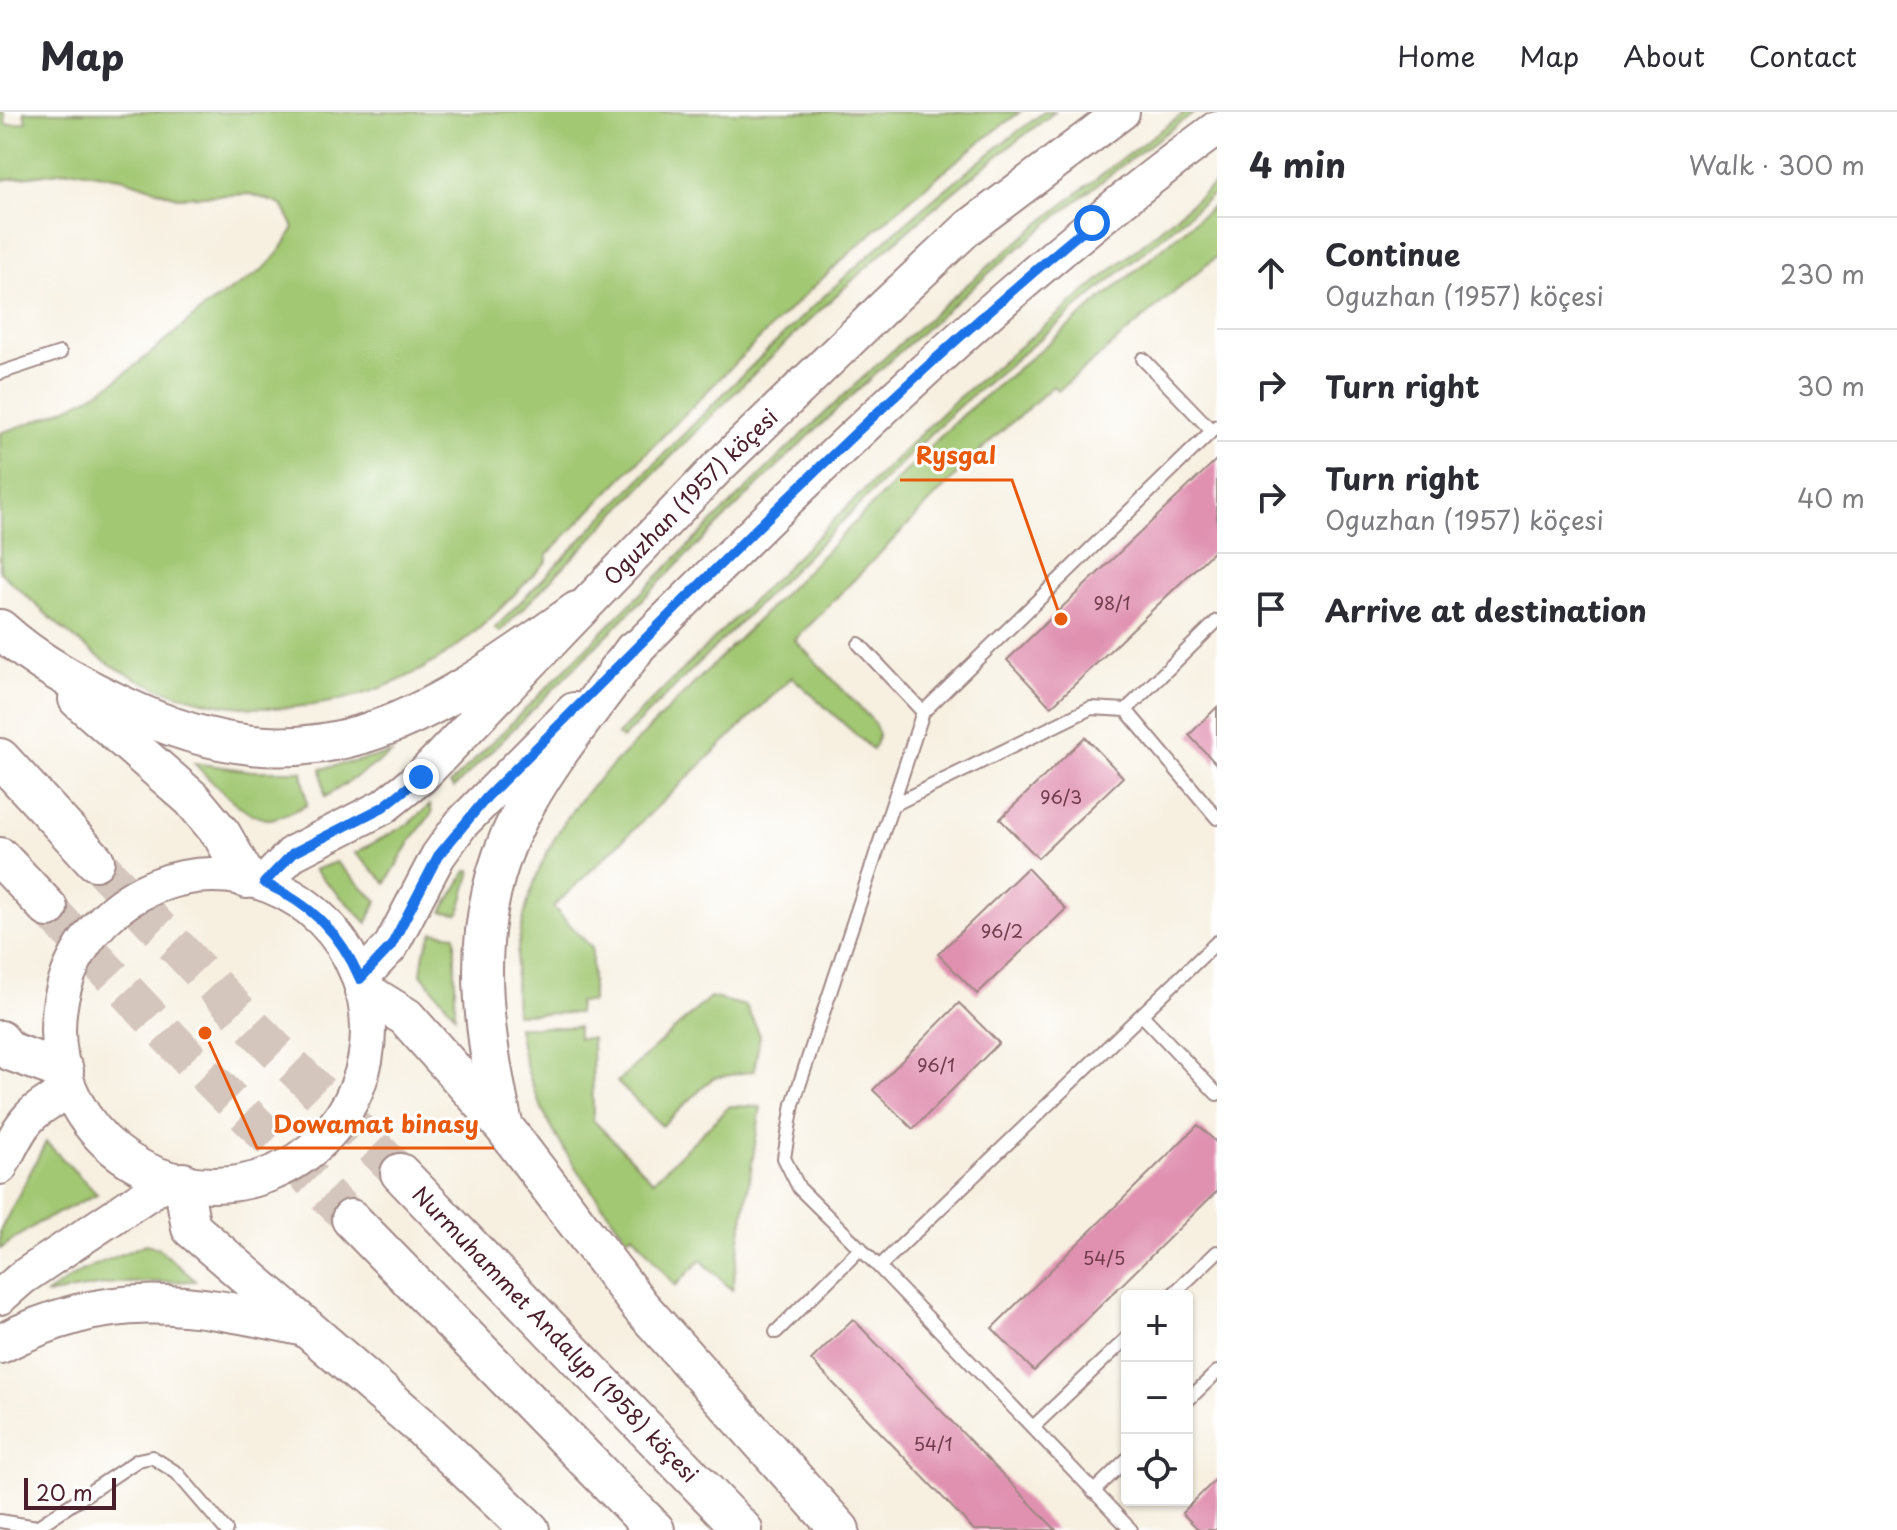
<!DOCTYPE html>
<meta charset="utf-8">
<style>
body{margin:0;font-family:"Playpen Sans",sans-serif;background:#f7f7f7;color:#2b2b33}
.controls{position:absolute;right:24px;bottom:24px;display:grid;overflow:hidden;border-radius:8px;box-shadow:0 2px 6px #0004}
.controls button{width:72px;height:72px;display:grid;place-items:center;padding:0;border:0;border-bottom:2px solid #e1e1e2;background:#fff;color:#2b2b33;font:40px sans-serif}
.scale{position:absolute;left:24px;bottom:20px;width:92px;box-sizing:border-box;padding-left:8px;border:4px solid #4a1f2b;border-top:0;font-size:22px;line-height:28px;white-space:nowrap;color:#4a1f2b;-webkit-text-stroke:6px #fff;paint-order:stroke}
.stop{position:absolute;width:24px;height:24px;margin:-18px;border:6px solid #1a73e8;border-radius:50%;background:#fff}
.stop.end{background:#1a73e8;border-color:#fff;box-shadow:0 2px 8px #0008}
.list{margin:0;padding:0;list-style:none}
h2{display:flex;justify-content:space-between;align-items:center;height:104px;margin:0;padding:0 32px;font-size:34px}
h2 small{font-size:26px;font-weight:400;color:#7c7c81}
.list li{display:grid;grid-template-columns:52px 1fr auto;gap:24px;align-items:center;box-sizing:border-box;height:112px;padding:0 32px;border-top:2px solid #e1e1e2}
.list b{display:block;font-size:30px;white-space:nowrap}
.list p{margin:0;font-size:26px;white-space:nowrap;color:#7c7c81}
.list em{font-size:26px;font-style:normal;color:#7c7c81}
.icon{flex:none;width:44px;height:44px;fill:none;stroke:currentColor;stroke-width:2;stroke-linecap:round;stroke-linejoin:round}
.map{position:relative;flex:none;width:1217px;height:1418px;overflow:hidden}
header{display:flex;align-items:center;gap:48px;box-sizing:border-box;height:112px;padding:0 40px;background:#fff;border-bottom:2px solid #e1e1e2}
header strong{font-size:38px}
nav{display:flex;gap:44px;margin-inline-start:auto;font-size:28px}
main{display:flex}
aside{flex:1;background:#fff}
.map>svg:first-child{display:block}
.green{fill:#a2c873;stroke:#76744f;stroke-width:2}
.building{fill:#e091b0}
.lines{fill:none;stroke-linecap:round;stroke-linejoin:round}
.primary-tunnel{stroke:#d4c6bd;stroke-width:38;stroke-dasharray:38 19;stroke-linecap:butt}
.service-casing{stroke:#a08886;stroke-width:16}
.secondary-casing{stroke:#a08886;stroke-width:38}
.primary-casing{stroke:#a08886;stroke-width:42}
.service{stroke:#fff;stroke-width:12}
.secondary{stroke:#fff;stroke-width:34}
.primary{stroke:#fff;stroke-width:38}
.route{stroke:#1a73e8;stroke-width:10}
.labels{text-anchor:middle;stroke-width:6;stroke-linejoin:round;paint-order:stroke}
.number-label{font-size:18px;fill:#703c4c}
.street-label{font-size:22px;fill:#4a1f2b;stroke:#fff}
.leader{fill:none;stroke:#e8590c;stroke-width:3}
.callout-dot{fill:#e8590c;stroke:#fff;stroke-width:3}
.callout-label{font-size:24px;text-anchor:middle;font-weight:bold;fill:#e8590c;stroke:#fff;stroke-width:6;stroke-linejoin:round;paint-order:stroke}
</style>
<header>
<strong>Map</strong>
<nav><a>Home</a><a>Map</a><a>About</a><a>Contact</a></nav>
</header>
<main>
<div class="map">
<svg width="1217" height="1418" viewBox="0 0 1217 1418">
<rect width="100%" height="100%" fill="#fff"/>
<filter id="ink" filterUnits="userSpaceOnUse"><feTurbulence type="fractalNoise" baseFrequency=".0125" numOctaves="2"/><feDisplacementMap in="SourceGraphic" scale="16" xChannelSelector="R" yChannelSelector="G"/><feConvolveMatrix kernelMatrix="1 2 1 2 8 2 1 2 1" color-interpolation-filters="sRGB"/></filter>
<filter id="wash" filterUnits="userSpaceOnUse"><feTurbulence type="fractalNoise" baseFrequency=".006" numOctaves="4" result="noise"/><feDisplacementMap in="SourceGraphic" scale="32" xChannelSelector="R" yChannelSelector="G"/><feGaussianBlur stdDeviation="1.8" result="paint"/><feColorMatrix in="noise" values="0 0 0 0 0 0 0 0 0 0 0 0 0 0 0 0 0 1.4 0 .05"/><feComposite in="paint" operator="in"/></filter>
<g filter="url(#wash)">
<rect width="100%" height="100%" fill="#f7f0e1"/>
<path class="green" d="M 0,0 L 4,0 L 6,13 L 26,10 L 24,0 L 1020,0 C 847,127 697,290 547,443 L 547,449 C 518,478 491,509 459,533 C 362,607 225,617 118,557 C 75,532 37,493 0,460 L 0,321 C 37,309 73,296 106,275 C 141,252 173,221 206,195 C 247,164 269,166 294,115 L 282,93 L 251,82 L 177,85 L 125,67 L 74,58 L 0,68 Z
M 1044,0 L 1055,0 C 851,150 677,340 500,520 L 495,516 C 670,338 841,148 1044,0 Z
M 1186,0 L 1195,0 C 921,193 692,441 454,676 L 450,672 C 686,439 914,192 1186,0 Z
M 1217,70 L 1217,79 L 957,296 L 622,627 L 617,623 L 952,291 Z
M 1217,91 L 1217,144 L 1058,279 L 1053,274 L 984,335 L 795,528 L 873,609 L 879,622 L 873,638 L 792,565 L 553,795 L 592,836 L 592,890 L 578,890 L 578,901 L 516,902 C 510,820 536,739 589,677 L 962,303 Z
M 393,641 L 325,685 L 321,657 Z
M 194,651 L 252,659 L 302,659 L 307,693 C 295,698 283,705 270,707 C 247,709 209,667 194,651 Z
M 430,693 L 432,701 L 412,727 L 386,771 L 355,741 L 408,712 Z
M 336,750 L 377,789 L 367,811 L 314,758 Z
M 467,759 L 471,759 L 459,802 L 442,800 Z
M 433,820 L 455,823 L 455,903 L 421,862 L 424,840 Z
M 710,885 L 746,894 L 760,923 L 754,959 L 713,966 L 662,1014 L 617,970 Z
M 518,915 L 578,915 L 578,926 L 592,926 L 593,1008 L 653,1069 L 730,994 L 761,995 L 732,1178 L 701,1148 L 675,1174 L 633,1122 L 627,1126 C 577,1059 529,999 518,915 Z
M 46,1030 L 97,1082 L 38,1111 L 0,1137 L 0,1119 Z
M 146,1132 L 158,1136 L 196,1169 L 115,1171 L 45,1183 L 81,1159 Z"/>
<g id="blocks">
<path class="building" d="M 1217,347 L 1217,436 L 1051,595 L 1007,548 Z
M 1217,595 L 1217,653 L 1189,623 Z
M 1085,625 L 1123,665 L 1038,746 L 1000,707 Z
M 1027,756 L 1066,797 L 977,882 L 938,842 Z
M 959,891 L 999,931 L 913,1017 L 873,978 Z
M 1198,1013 L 1217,1031 L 1217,1079 L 1034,1259 L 992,1216 Z
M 853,1207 L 1056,1418 L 974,1418 L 811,1248 Z
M 1217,1366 L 1217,1418 L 1199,1418 L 1182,1401 Z"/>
</g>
</g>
<g filter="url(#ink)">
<use href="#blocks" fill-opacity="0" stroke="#a08886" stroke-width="2"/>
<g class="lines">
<path class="primary-tunnel" d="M 95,749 L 255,917 L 400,1061
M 48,796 L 193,950 L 351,1107"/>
<defs>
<path id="service" d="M 1143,247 L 1212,319
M 0,261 L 60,241
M 859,532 L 923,600 L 793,992 L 784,1046 L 799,1076 L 879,1155 L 1217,830
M 1126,598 L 1217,509
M 923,600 L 1217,314
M 895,692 L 1091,596 L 1126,598 L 1217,706
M 1142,903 L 1217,982
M 879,1155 L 1131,1418
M 1171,1184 L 1217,1140
M 776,1220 L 861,1136
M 1187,1289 L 1217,1260
M 1033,1315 L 1127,1226
M 1093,1380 L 1127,1347
M 0,1409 L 37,1415 L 138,1348 L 152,1345 L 177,1361 L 226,1418"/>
<g id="secondary">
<path d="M 615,558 C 807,367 997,177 1217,16"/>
<circle cx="213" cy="918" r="155"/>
<path id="s1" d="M 264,771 L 293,741 L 383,695 L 421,665 L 717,356 L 887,192 L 969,115 L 1122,0"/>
<path d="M 360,867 L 391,834 L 438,744 L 461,712 L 574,598"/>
<path d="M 0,1055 C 22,1012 25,1000 70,979"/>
<path d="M 0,1185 L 23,1165 L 170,1067"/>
</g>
<g id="primary">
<path d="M 0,517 C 36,550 79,573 123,594 C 312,685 423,609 577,499"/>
<path d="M 78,587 L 192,687 L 222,723 L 247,767"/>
<path d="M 0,646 L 95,749"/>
<path d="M 0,745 L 48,796"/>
<path d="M 364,879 L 406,905 L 504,1015 L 640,1194 L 840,1418"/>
<path d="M 0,928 L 9,939 L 64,959"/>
<path d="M 503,1012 C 481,908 467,808 517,709 C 547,648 595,593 634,538"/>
<path id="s2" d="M 400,1061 L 743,1418"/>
<path d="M 183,1070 L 191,1116 L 419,1313 L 530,1418"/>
<path d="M 351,1107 L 655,1418"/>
<path d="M 0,1232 C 108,1176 186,1189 300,1214"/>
</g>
</defs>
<use href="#service" class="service-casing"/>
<use href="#secondary" class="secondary-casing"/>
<use href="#primary" class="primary-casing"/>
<use href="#service" class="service"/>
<use href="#secondary" class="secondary"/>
<use href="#primary" class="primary"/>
</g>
</g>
<g class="lines" filter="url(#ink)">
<path class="route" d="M 421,665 L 383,695 L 293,741 L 264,771 C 310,792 340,820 360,867 L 391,834 L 438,744 L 487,685 C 684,489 877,288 1092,111"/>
</g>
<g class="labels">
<g class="number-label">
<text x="1112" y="498">98/1</text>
<text x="1061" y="692">96/3</text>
<text x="1002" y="826">96/2</text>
<text x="936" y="960">96/1</text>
<text x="1104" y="1153">54/5</text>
<text x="933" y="1339">54/1</text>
</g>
<g class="street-label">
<text dy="8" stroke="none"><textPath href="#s1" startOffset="580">Oguzhan (1957) köçesi</textPath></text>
<text dy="8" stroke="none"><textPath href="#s2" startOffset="224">Nurmuhammet Andalyp (1958) köçesi</textPath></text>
</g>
</g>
<path class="leader" d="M1061 507L1012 368H900M205 921L257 1036H494"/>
<g class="callout-dot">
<circle cx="1061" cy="507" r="8"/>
<circle cx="205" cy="921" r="8"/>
</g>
<g class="callout-label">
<text x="956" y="352">Rysgal</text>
<text x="376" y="1021">Dowamat binasy</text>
</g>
</svg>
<div class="controls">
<button>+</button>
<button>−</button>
<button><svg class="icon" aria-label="locate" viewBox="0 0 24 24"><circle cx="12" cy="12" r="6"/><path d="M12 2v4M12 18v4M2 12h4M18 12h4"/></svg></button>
</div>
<div class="scale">20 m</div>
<div class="stop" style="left:1092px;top:111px"></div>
<div class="stop end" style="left:421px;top:665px"></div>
</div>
<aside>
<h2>4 min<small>Walk · 300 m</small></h2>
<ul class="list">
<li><svg class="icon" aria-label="ahead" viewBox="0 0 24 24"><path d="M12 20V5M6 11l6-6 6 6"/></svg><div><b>Continue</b><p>Oguzhan (1957) köçesi</p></div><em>230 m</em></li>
<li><svg class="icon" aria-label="right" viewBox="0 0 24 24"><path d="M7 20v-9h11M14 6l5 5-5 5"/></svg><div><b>Turn right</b></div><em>30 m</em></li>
<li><svg class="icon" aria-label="right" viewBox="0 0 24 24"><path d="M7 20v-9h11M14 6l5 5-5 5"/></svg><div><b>Turn right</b><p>Oguzhan (1957) köçesi</p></div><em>40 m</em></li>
<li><svg class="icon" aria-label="arrive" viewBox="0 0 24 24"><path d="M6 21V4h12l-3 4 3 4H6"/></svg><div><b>Arrive at destination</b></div></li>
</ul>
</aside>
</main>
